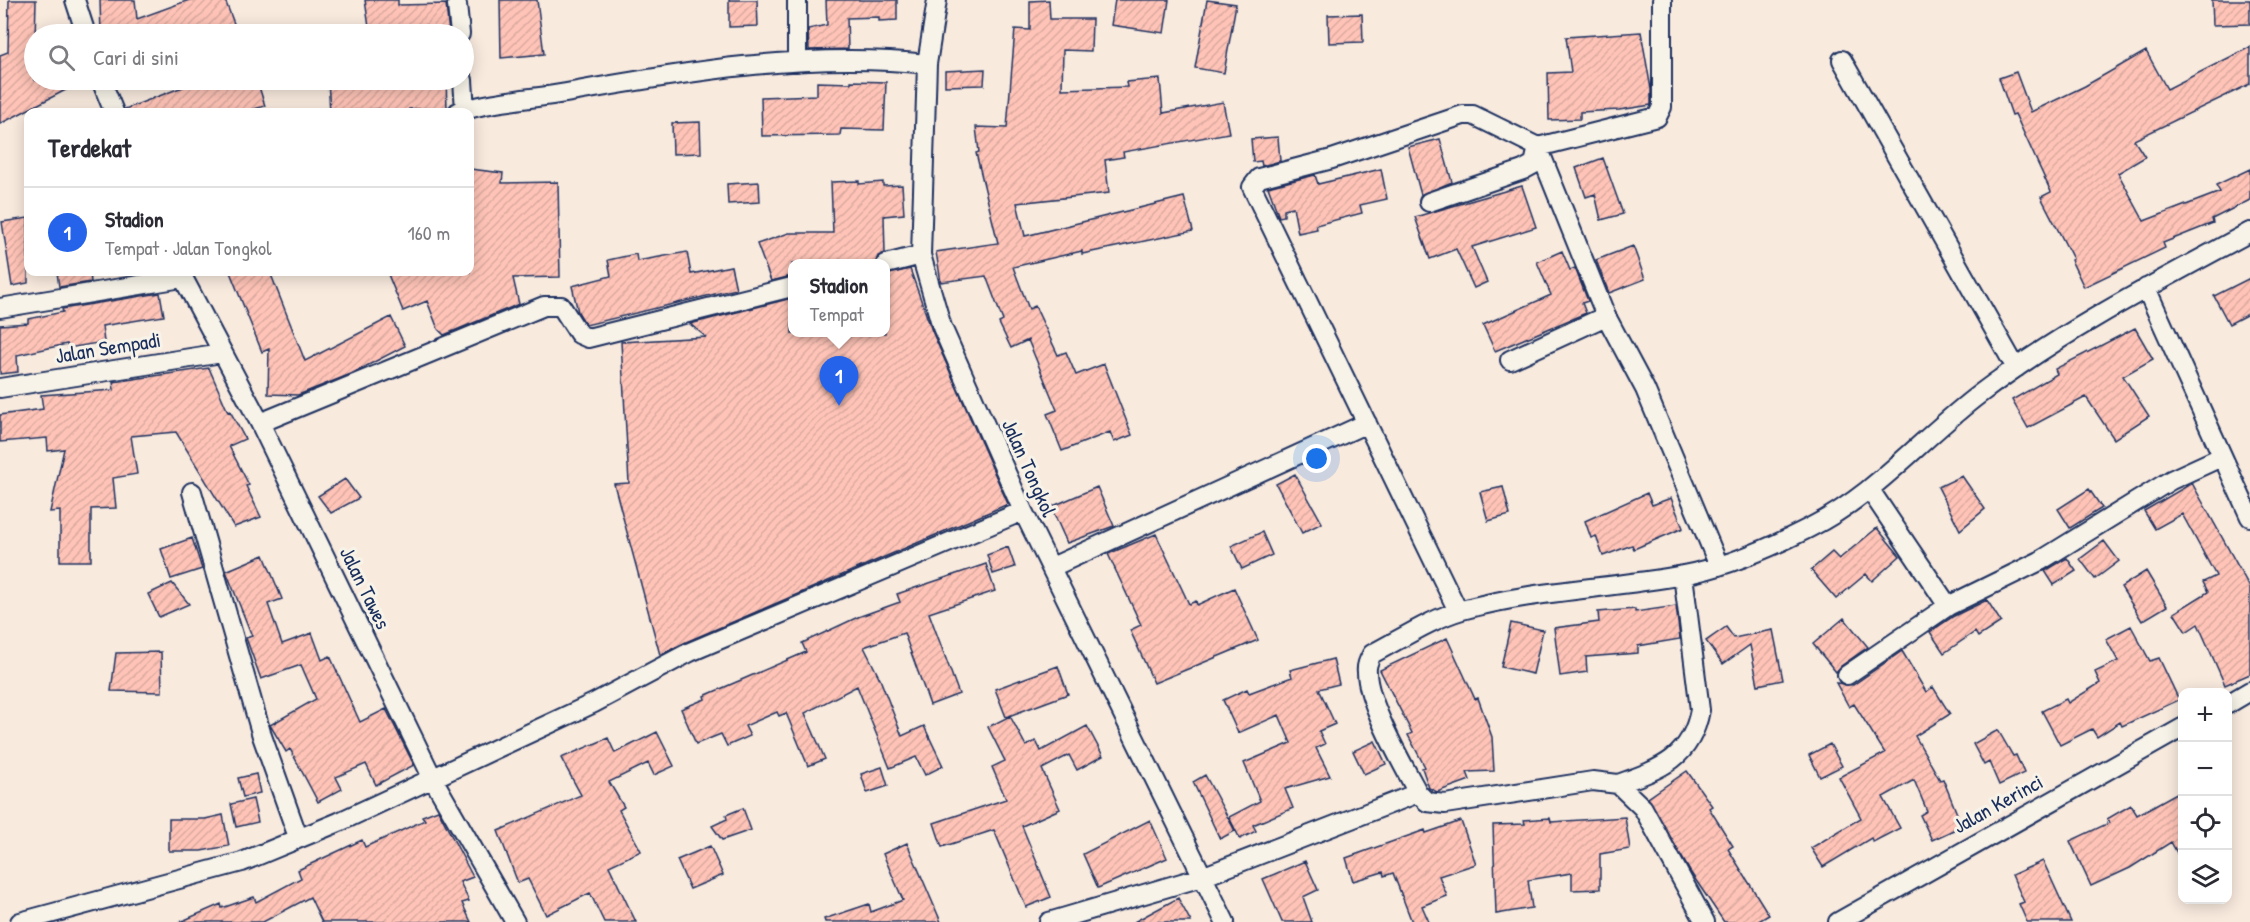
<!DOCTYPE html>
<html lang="id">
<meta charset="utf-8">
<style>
body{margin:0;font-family:"Patrick Hand",sans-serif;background:#f2f2f3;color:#2b2b33}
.controls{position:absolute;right:18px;bottom:18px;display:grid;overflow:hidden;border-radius:12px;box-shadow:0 3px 15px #0003}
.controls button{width:54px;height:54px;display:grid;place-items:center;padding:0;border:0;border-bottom:2px solid #e1e1e2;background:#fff;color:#2b2b33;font:30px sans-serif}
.you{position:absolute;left:1317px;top:459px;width:21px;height:21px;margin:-15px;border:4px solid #fff;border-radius:50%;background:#1a73e8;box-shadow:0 0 0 9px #1a73e833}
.badge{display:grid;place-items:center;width:39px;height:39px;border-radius:50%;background:#2563eb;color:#fff;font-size:20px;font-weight:700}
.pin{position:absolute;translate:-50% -50px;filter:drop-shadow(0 2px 3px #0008)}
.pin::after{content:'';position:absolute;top:32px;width:21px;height:18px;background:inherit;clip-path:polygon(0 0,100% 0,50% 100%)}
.popup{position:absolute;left:788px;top:259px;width:102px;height:78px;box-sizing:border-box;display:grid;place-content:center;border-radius:12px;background:#fff;filter:drop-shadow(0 2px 4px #0005);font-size:20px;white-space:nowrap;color:#7c7c81}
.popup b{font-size:22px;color:#2b2b33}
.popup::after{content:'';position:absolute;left:50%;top:100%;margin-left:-12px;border:12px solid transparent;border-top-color:#fff}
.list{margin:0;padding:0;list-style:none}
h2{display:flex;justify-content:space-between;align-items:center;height:78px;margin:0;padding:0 24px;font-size:26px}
h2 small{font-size:20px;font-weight:400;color:#7c7c81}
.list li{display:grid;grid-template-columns:39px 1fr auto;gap:18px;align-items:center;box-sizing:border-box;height:90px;padding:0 24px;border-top:2px solid #e1e1e2}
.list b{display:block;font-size:22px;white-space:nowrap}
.list p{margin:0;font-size:20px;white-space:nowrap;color:#7c7c81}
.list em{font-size:20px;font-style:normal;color:#7c7c81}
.icon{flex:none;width:33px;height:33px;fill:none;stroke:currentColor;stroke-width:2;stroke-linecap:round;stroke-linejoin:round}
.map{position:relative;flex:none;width:2250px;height:922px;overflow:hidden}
.search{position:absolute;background:#fff;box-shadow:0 3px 15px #0003;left:24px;top:24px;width:450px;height:66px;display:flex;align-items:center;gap:15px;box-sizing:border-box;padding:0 21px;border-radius:33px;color:#7c7c81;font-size:22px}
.panel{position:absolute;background:#fff;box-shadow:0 3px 15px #0003;left:24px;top:108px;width:450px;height:168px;border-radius:12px}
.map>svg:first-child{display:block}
.building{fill:url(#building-hatch);stroke:#1b2f5e;stroke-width:1.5}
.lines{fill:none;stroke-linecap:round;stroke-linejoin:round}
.minor-casing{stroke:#1b2f5e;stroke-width:22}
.minor{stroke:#f7f3e8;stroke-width:18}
.labels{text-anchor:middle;stroke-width:6;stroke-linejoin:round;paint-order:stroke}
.street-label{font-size:21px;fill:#1b2f5e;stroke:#f7f3e8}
</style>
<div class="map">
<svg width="2250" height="922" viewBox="0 0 2250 922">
<defs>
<pattern id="building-hatch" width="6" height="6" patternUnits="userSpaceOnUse" patternTransform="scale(1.5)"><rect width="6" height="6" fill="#ffc4b7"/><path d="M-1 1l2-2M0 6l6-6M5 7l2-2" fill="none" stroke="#daa9a0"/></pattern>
</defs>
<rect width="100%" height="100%" fill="#f9eade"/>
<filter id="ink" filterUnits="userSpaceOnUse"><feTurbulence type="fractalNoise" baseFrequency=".0167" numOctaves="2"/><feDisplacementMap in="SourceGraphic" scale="12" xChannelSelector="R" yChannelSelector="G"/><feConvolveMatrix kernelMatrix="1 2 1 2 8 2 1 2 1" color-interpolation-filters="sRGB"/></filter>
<g filter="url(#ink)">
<path class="building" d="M 9,0 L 36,0 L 34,80 L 85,80 L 0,124 L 0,55 L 8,52 Z
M 100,0 L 135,0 L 137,19 L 189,0 L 225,0 L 238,34 L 101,34 Z
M 365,0 L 398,0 L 398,5 L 446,4 L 449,34 L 370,34 Z
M 500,0 L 537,0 L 544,54 L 501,58 Z
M 729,0 L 757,0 L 758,26 L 729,27 Z
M 826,0 L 897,0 L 897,20 L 879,21 L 879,17 L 847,18 L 848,49 L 809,50 L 808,29 L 827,25 Z
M 1049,0 L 1050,19 L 1092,19 L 1091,51 L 1063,50 L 1062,89 L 1127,87 L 1126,82 L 1160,79 L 1163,113 L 1223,102 L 1229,133 L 1123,152 L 1124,157 L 1105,160 L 1109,193 L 1017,203 L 1025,236 L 1184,197 L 1193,231 L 1082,254 L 1082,251 L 1013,267 L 1029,309 L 1035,306 L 1058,355 L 1066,352 L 1076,375 L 1104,364 L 1132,435 L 1114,442 L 1110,432 L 1062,451 L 1047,414 L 1057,410 L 1028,340 L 1011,348 L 999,323 L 1003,321 L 986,276 L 941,282 L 936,252 L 998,243 L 976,153 L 979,152 L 976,127 L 1007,128 L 1015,29 L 1030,30 L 1030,1 Z
M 1115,0 L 1169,0 L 1164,33 L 1111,25 Z
M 1207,0 L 1236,4 L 1224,73 L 1195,68 Z
M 2212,0 L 2250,0 L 2250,24 L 2213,25 Z
M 1362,14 L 1363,42 L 1329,43 L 1328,15 Z
M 1641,32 L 1651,89 L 1651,105 L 1619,110 L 1580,112 L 1580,119 L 1549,120 L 1548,73 L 1571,72 L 1566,37 Z
M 2250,47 L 2250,84 L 2134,140 L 2145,157 L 2118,173 L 2144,221 L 2220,192 L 2216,185 L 2250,169 L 2250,200 L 2212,219 L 2213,223 L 2163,243 L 2165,248 L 2084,287 L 2071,260 L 2073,259 L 2041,197 L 2051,192 L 2015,114 L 2012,115 L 1999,78 L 2016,72 L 2031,112 L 2085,86 L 2146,51 L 2167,89 Z
M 985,69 L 984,85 L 945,86 L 945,71 Z
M 201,80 L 204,86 L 225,80 L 257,80 L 265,106 L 244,112 L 125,112 L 125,109 Z
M 328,80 L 446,80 L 447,108 L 409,109 L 409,112 L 380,112 L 380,109 L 330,112 Z
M 851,81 L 886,82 L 884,130 L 841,129 L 840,135 L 762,136 L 761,97 L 817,95 L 817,82 L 851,83 Z
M 700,122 L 701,153 L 673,154 L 672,123 Z
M 1278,137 L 1280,161 L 1262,166 L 1261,161 L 1253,162 L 1251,139 Z
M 1440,139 L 1452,182 L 1421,195 L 1408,147 Z
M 1603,158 L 1623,214 L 1601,220 L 1595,194 L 1586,197 L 1576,168 Z
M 470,169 L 503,173 L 502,183 L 558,182 L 560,277 L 513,278 L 519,304 L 444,335 L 438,329 L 427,301 L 403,311 L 387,272 L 470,272 Z
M 1381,169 L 1387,199 L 1360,205 L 1362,213 L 1316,225 L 1317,229 L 1298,233 L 1293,207 L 1284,209 L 1284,216 L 1279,217 L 1268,187 L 1315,175 L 1318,184 Z
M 859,181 L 859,184 L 883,182 L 883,186 L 902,185 L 904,214 L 884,216 L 885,253 L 878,256 L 875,264 L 792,264 L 792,276 L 771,281 L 757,244 L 789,233 L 833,233 L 831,182 Z
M 759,182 L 760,202 L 728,204 L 727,184 Z
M 1522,186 L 1536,227 L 1472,247 L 1487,282 L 1474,288 L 1456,249 L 1430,259 L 1415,217 Z
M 28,218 L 28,283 L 12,286 L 2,222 Z
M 1633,246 L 1645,279 L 1609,293 L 1596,260 Z
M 1562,251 L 1570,270 L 1575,268 L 1588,301 L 1582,303 L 1586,313 L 1495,351 L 1483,325 L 1551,295 L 1537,262 Z
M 687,252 L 691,274 L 731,266 L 736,289 L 586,325 L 578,312 L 572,286 L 611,276 L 608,260 L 636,254 L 637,261 Z
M 910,269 L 932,331 L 1008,504 L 686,642 L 660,655 L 614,484 L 629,483 L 621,342 L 706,337 L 690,324 L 792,298 L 792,333 L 885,333 L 885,275 Z
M 57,272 L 90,272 L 91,282 L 59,287 Z
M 230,272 L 270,272 L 305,361 L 391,317 L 405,346 L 351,374 L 298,395 L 268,394 L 269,349 L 262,352 Z
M 2250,278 L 2250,313 L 2229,324 L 2214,296 Z
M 160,293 L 164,316 L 102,326 L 104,342 L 68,348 L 67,344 L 17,355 L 18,372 L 0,374 L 0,325 L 28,323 L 28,319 L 63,312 L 62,309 Z
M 2135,328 L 2153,359 L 2123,376 L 2149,416 L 2114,439 L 2086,397 L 2028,428 L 2012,400 L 2057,374 L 2055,369 Z
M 209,368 L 228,412 L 230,411 L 245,439 L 229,446 L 249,485 L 246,486 L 261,517 L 234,527 L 176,432 L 131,436 L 137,474 L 113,478 L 116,508 L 91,509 L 91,561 L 60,561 L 60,511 L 50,512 L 64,449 L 48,451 L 47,438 L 0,442 L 0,415 L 43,409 L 41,395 L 114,390 L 113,382 Z
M 1295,474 L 1322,523 L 1302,533 L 1276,484 Z
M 1962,476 L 1985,509 L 1960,530 L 1938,487 Z
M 345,479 L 359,498 L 331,513 L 318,496 Z
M 2192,483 L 2250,588 L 2250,674 L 2225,685 L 2198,624 L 2186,632 L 2174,613 L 2208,592 L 2203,582 L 2216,576 L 2182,514 L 2155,529 L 2144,511 Z
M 1097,487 L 1114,526 L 1067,543 L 1051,507 Z
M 1503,487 L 1510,515 L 1488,521 L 1480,492 Z
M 2089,489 L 2102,508 L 2070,528 L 2058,509 Z
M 1647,493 L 1652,505 L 1671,498 L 1683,528 L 1634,549 L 1632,545 L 1603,556 L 1596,536 L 1591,538 L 1585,521 Z
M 1877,528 L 1900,556 L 1872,581 L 1866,574 L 1836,599 L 1811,570 L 1832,552 L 1839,559 Z
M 1262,532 L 1272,555 L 1242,569 L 1231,546 Z
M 1156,534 L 1189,604 L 1196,601 L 1197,605 L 1234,588 L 1258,640 L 1154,683 L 1130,630 L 1141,625 L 1108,554 Z
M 192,538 L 202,569 L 171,579 L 161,549 Z
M 2104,541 L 2119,561 L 2095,579 L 2080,559 Z
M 1008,547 L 1015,567 L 993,574 L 987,555 Z
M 264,555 L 282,599 L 268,604 L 282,644 L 312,633 L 322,660 L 330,656 L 360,722 L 386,709 L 414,765 L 376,785 L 366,764 L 336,777 L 342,789 L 318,802 L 290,749 L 286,752 L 270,725 L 316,699 L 301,665 L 261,679 L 246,638 L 252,636 L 226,571 Z
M 2067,558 L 2076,571 L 2054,585 L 2045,571 Z
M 986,564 L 995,591 L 929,613 L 959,694 L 930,705 L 904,633 L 864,647 L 880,679 L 902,736 L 924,726 L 943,766 L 925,775 L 916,757 L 890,768 L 857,686 L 805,713 L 825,759 L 808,766 L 786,713 L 779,716 L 777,712 L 745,726 L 750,736 L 727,746 L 721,734 L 696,744 L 681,709 L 705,699 L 704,696 L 806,652 L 802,643 L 858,617 L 900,602 L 897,594 Z
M 2146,571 L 2167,606 L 2142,621 L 2121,587 Z
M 172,583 L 189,604 L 159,617 L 148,594 Z
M 1987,600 L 2001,622 L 1978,637 L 1975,632 L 1944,653 L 1930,632 L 1954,616 Z
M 1676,606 L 1680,639 L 1638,646 L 1638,653 L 1586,657 L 1587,672 L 1560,676 L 1554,628 L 1599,622 L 1598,612 L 1635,609 L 1635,612 Z
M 1844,618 L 1868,647 L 1841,666 L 1836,672 L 1813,644 Z
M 1511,623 L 1543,630 L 1533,674 L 1501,667 Z
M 2131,626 L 2150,661 L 2159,658 L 2179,700 L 2122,726 L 2120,722 L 2097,737 L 2092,729 L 2060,745 L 2042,711 L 2066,699 L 2068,703 L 2100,683 L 2095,672 L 2118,661 L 2106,639 Z
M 1726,627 L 1734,638 L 1773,630 L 1783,680 L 1758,685 L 1750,645 L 1723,664 L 1706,641 Z
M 1447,638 L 1475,699 L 1478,698 L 1492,737 L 1494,771 L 1467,772 L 1470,780 L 1437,792 L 1429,788 L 1422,768 L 1425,767 L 1408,735 L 1412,733 L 1380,670 Z
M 1902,651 L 1926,692 L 1933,687 L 1950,714 L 1915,736 L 1940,780 L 1943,779 L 1962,826 L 1932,840 L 1920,815 L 1927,811 L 1914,780 L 1883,797 L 1900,828 L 1873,842 L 1871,838 L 1823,867 L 1811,848 L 1861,818 L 1839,777 L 1885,753 L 1854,704 L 1849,707 L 1836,683 L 1853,685 Z
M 161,652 L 162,692 L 111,691 L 116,653 Z
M 1333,659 L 1339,684 L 1319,689 L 1335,724 L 1319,731 L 1325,744 L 1316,748 L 1330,776 L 1285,789 L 1293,808 L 1253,825 L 1256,831 L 1240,839 L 1229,817 L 1260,801 L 1244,763 L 1291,743 L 1279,715 L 1238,733 L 1223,700 L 1247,689 L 1249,693 L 1292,677 L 1290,670 Z
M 1058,666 L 1068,694 L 1006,717 L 995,689 Z
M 1010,716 L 1026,746 L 1036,741 L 1041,751 L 1087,726 L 1103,756 L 1077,770 L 1069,755 L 1042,769 L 1060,809 L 1022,826 L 1051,897 L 1026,907 L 994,830 L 942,847 L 934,823 L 1006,799 L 992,767 L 1005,761 L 988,727 Z
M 1998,730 L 2013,756 L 2016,755 L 2024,773 L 1999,785 L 1989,762 L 1984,765 L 1973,744 Z
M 657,732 L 674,766 L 654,775 L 648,763 L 609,782 L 624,807 L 619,810 L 641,851 L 609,866 L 636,922 L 604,922 L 590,893 L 546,915 L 528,879 L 518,883 L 498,831 L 581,795 L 561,758 L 608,738 L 615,753 Z
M 1375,741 L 1386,764 L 1364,774 L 1353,751 Z
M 1830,744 L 1842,766 L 1820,777 L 1809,755 Z
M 882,767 L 888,786 L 867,793 L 861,774 Z
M 1687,771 L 1712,806 L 1709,808 L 1733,846 L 1728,849 L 1769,915 L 1757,922 L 1724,922 L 1691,873 L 1648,798 Z
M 256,774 L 260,793 L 243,797 L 238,778 Z
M 1205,775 L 1235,831 L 1220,839 L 1193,782 Z
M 2182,790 L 2182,862 L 2171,842 L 2130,868 L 2091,886 L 2070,841 L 2109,823 L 2107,819 L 2131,805 L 2137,815 Z
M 253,799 L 258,822 L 236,827 L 231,804 Z
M 743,808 L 751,830 L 722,840 L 712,826 L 727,819 L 726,815 Z
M 438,810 L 473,877 L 460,882 L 469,901 L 462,903 L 471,922 L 322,922 L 310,897 L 263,922 L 180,922 L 221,904 L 222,908 L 254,897 L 256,902 L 301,878 L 298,870 L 362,840 L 365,847 L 425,820 L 422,816 Z
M 223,815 L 229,846 L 201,851 L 169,851 L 169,819 L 205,819 Z
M 1625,817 L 1630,849 L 1600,854 L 1600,889 L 1572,890 L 1572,873 L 1528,880 L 1532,908 L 1496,914 L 1493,825 L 1525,824 L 1524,820 L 1550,818 L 1551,822 Z
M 1150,820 L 1167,858 L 1098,888 L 1083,854 Z
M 1461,821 L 1476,864 L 1439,876 L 1447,896 L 1422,906 L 1429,922 L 1412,922 L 1393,873 L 1384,876 L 1383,872 L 1353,881 L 1346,858 L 1425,830 L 1426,833 Z
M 907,843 L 941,922 L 825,922 L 824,919 L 869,904 L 871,912 L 903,900 L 883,854 Z
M 710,846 L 723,875 L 690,889 L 677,860 Z
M 1305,861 L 1318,890 L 1303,897 L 1312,922 L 1282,922 L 1263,879 Z
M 2043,861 L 2071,922 L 2027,922 L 2019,904 L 2024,902 L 2012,875 Z
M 1178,898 L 1191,922 L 1134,922 Z"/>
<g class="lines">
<defs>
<path id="minor" d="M 75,0 L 86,34
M 937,0 L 927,64 L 921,255 L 942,327 L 1023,511 L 1225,922
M 457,5 L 460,34
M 1842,60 L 2016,368
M 797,62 L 797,0
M 101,80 L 114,112
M 463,80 L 465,110
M 458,112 C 491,101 531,99 566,93 C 684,72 807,51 927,64
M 1429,202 L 1523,170 L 1534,164 L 1538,147 L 1657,117 L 1662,107 L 1662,0
M 886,264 L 921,255
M 180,272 L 260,423 L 433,779 L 515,922
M 2146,288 L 2250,517
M 0,308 L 182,278
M 1510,360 L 1606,316
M 0,388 L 222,353
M 260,423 L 544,306 L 561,306 L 579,334 L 588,338 L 792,287
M 1870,490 L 1948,606
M 192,492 L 262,736 L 298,837
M 1052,567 L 1367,423
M 1458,611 L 1252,187 L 1259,178 L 1332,159 L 1463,115 L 1473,115 L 1538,147 L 1606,316 L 1645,389 L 1719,566
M 1847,675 L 1948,606 L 2040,561 L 2171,480 L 2221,457
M 2228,704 L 2250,691
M 1618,784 C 1660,769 1691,759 1700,710 L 1683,575
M 1418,793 L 1427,802 L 1445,804 L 1593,781 L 1618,784 L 1643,808 L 1705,922
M 20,922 L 242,862 L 339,822 L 594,703 L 690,652 L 1023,511
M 1049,922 L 1202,877 L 1418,793 C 1403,765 1367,702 1367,672 C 1366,665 1369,660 1372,654 C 1401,639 1431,619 1462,610 C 1534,590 1609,589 1683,575 C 1726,567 1770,548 1809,528 C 1876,495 1922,437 1981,393 C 2064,330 2158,282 2250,232
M 1838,922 L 2182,728"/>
</defs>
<use href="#minor" class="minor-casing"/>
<use href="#minor" class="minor"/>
</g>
</g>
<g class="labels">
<g class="street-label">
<text transform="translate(108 348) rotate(-9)" y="7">Jalan Sempadi</text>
<text transform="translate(1029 468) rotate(66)" y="7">Jalan Tongkol</text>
<text transform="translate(365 588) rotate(64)" y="7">Jalan Tawes</text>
<text transform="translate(1998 804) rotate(-29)" y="7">Jalan Kerinci</text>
</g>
</g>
</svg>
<div class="controls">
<button>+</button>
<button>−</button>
<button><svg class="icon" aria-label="locate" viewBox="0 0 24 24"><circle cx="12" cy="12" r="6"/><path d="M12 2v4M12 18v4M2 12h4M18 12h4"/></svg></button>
<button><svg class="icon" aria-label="layers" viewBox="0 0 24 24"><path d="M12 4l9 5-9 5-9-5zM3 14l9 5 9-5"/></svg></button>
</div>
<div class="you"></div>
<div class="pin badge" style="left:839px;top:406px">1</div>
<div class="popup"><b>Stadion</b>Tempat</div>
<div class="search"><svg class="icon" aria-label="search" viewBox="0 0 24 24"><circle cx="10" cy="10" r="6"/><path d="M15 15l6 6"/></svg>Cari di sini</div>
<section class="panel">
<h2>Terdekat<small></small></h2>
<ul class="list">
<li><span class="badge">1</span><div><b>Stadion</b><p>Tempat · Jalan Tongkol</p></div><em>160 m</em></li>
</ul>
</section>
</div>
